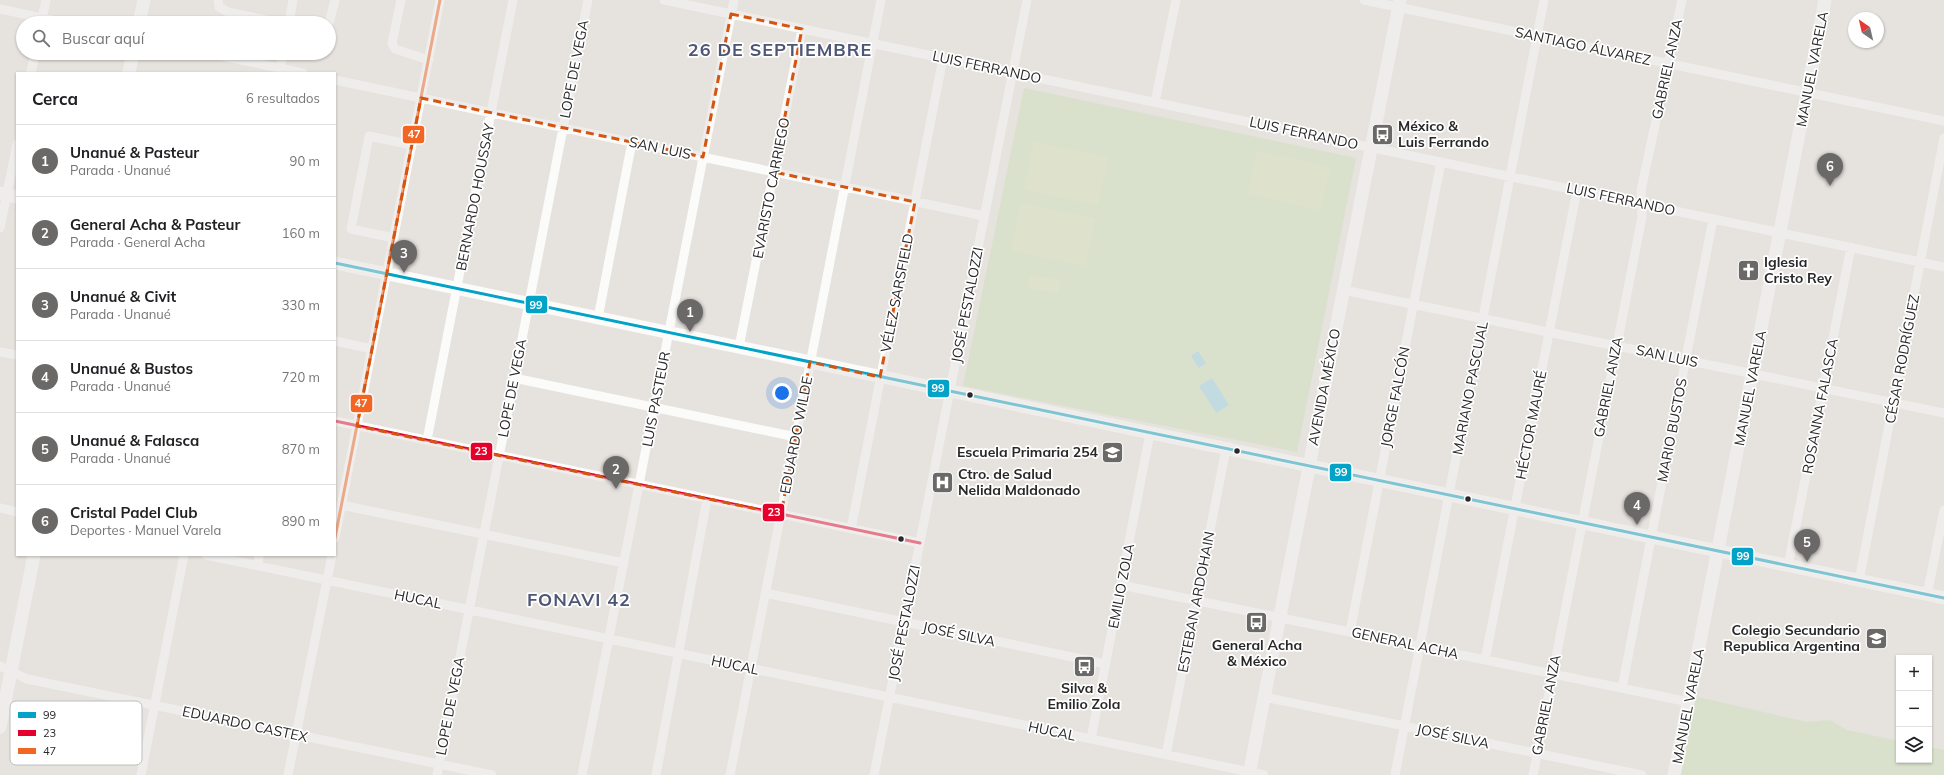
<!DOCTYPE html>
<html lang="es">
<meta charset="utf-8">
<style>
body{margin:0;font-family:Mulish,sans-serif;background:#f2f2f2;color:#202124}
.controls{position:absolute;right:12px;bottom:12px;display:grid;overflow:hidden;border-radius:0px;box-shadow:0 1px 3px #0004}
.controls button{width:36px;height:36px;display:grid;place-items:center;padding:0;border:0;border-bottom:1px solid #e0e0e0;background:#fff;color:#202124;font:20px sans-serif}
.compass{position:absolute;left:1848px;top:12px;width:36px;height:36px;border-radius:50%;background:#fff;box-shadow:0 1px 3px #0004;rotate:326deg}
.you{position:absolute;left:782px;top:393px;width:14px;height:14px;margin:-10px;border:3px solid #fff;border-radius:50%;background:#1a73e8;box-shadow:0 0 0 6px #1a73e833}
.badge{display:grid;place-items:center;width:26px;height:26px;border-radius:50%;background:#6a6968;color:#fff;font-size:13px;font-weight:700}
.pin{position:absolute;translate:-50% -33px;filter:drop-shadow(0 1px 2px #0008)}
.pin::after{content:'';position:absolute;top:21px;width:14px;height:12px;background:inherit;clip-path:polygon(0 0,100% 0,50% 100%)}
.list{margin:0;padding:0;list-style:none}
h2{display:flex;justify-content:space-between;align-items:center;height:52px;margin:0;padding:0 16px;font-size:17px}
h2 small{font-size:13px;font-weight:400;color:#757577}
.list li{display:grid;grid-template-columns:26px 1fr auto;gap:12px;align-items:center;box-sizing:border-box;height:72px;padding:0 16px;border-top:1px solid #e0e0e0}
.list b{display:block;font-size:15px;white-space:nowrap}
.list p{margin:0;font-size:13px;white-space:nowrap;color:#757577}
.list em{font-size:13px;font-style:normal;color:#757577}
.icon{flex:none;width:22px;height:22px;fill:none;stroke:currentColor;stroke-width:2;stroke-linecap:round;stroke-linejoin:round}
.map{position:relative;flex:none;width:1944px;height:775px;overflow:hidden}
.search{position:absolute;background:#fff;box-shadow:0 1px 3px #0004;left:16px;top:16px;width:320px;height:44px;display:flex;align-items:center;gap:10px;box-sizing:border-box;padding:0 14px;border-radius:22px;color:#757577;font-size:15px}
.panel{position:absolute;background:#fff;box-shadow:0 1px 3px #0004;left:16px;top:72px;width:320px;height:484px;border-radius:0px}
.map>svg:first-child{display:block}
.green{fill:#cbdfb9}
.pitch{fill:#d5e3b8}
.water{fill:#97d3e2}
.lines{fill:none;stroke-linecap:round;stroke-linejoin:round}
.street{stroke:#fbfbfa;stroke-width:9}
.secondary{stroke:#fbfbfa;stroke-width:13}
.bus-1-casing{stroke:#fff;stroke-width:6}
.bus-2-casing{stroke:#fff;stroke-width:6}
.bus-3-casing{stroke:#fff;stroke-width:6}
.bus-1{stroke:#02a3c6;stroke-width:3}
.bus-2{stroke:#e4002b;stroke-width:3}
.bus-3{stroke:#f26522;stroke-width:3}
.marked{fill:none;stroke:#d5540f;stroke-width:3;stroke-dasharray:8 5;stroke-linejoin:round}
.bus-dot{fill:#282828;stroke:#fff;stroke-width:1.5}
.labels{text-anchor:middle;stroke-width:3.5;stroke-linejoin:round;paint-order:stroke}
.street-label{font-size:14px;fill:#282828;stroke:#fff}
.poi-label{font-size:14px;font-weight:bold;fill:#282828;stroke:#fff;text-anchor:start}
.district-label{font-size:18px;font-weight:bold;letter-spacing:1px;fill:#4d5675;stroke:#fff}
.key{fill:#fff;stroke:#bebebe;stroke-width:1}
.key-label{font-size:11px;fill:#282828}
.line-badge{stroke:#fff;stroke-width:1.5}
.badge-label{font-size:11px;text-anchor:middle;font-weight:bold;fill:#fff}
</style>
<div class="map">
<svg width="1944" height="775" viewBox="0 0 1944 775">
<rect width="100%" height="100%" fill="#e6e2de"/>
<path class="green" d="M 1024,88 L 1356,158 L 1297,452 L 963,386 Z
M 1693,696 L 1807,722 L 1830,720 L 1847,730 L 1899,741 L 1899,760 L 1929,760 L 1929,747 L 1944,750 L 1944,775 L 1678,775 Z"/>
<path class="pitch" d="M 1034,142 L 1108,157 L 1098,205 L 1024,190 Z
M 1257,151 L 1330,167 L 1321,210 L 1248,194 Z
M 1021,203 L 1095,219 L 1085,266 L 1011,250 Z
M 1030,275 L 1060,280 L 1058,293 L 1028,288 Z"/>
<path class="water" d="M 1198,351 L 1206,363 L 1199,368 L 1191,356 Z
M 1212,378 L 1229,405 L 1216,413 L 1199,386 Z"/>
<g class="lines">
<path class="street" d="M 218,0 L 219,7 L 228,12 L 280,23
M 401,0 L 392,43 L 395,49 L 429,60
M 664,0 L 1944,267
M 1364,0 L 1944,121
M 0,9 L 65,23
M 41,23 L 46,0
M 289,23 L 293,0
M 329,23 L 335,0
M 208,53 L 303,73
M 31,73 L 35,53
M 279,73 L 283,53
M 335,80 L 984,216
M 1155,102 L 1176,0
M 0,228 L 17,144
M 394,238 L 351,229 L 369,136 L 412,145
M 1343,290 L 1944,413
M 598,318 L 632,142
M 335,341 L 372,349
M 739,347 L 802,29
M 0,352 L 17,355
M 514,378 L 796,437
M 335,421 L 920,543
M 427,440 L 513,0
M 341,505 L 624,563
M 0,508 L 17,512
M 851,529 L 943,58
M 335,538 L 440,0
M 206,555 L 1264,775
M 258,566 L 259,555
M 1788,566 L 1851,247
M 1859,581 L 1944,138
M 1121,585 L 1689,702
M 765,593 L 1106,664
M 1927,595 L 1944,510
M 1350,632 L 1441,162
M 1485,660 L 1577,190
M 0,666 L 27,679 L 492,775
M 1622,688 L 1713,219
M 1264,697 L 1642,775
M 1091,739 L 1150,433
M 1166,755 L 1226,449
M 141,775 L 184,555
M 288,775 L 332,555
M 437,775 L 588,0
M 582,775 L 734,0
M 656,775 L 707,499
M 730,775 L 881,0
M 874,775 L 1027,0
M 1395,775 L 1544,0
M 1533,775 L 1642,217 L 1641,190 L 1682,0"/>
<path class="secondary" d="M 139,23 L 144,0
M 129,73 L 133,53
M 0,193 L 17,197
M 335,263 L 1944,598
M 0,727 L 34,555
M 1249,775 L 1400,0
M 1674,775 L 1825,0"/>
<defs>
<path id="bus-1" d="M 335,263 L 1944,598"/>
<path id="bus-2" d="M 335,421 L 920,543"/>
<path id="bus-3" d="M 335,538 L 440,0"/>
</defs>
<use href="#bus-1" class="bus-1-casing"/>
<use href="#bus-2" class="bus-2-casing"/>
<use href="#bus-3" class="bus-3-casing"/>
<use href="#bus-1" class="bus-1"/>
<use href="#bus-2" class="bus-2"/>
<use href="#bus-3" class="bus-3"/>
</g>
<path d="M0 0H1944V775H0ZM 731,14 L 802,29 L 774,172 L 915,202 L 880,377 L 810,362 L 781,514 L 357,426 L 421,98 L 703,157 Z" fill="#e6e2de" fill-opacity=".55" fill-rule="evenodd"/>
<path class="marked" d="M 731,14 L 802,29 L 774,172 L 915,202 L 880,377 L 810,362 L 781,514 L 357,426 L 421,98 L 703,157 Z"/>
<defs>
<symbol id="bus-square" viewBox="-11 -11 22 22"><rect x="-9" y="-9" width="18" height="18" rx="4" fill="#6a6968" stroke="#fff"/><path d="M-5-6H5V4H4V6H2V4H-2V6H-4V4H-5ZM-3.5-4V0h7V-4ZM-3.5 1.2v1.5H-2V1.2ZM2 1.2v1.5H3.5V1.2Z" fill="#fff"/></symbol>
<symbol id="church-square" viewBox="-11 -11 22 22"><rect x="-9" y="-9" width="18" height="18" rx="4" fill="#6a6968" stroke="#fff"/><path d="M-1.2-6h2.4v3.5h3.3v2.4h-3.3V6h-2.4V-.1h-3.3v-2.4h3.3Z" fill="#fff"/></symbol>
<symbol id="school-square" viewBox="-11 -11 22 22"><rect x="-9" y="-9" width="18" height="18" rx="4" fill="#6a6968" stroke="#fff"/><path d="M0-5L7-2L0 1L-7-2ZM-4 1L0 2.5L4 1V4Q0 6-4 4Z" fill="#fff"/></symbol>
<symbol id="hospital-square" viewBox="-11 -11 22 22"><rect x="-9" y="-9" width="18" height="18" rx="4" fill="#6a6968" stroke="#fff"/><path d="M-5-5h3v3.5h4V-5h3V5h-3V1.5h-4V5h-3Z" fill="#fff"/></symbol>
<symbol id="university-square" viewBox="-11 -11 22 22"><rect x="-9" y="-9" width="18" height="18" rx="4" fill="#6a6968" stroke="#fff"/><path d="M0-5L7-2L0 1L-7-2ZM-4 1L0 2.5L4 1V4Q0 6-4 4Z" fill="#fff"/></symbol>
</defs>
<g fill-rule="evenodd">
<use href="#bus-square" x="1370" y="122" width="25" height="25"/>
<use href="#church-square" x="1736" y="258" width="25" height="25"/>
<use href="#school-square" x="1100" y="440" width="25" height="25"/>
<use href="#hospital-square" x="930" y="470" width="25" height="25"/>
<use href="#bus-square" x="1244" y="610" width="25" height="25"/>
<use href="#university-square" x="1864" y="626" width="25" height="25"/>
<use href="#bus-square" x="1072" y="654" width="25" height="25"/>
</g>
<g class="bus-dot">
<circle cx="970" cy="395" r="3.5"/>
<circle cx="1237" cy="451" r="3.5"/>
<circle cx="1468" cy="499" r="3.5"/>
<circle cx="901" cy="539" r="3.5"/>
</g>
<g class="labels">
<g class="street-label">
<text transform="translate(1583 46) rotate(12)" y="5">SANTIAGO ÁLVAREZ</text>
<text transform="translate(987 67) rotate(12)" y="5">LUIS FERRANDO</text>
<text transform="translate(574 69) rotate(-79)" y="5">LOPE DE VEGA</text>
<text transform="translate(1667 69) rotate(-78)" y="5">GABRIEL ANZA</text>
<text transform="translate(1812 69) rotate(-79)" y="5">MANUEL VARELA</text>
<text transform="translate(1304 133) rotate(12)" y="5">LUIS FERRANDO</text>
<text transform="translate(660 148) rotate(12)" y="5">SAN LUIS</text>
<text transform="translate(771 188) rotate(-79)" y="5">EVARISTO CARRIEGO</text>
<text transform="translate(475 197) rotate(-79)" y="5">BERNARDO HOUSSAY</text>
<text transform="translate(1621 199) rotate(12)" y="5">LUIS FERRANDO</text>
<text transform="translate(897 293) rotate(-79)" y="5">VÉLEZ SARSFIELD</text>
<text transform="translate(967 305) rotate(-79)" y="5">JOSÉ PESTALOZZI</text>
<text transform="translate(1667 356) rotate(12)" y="5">SAN LUIS</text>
<text transform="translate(1902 359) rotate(-79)" y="5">CÉSAR RODRÍGUEZ</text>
<text transform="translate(1324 387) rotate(-79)" y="5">AVENIDA MÉXICO</text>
<text transform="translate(1608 387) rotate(-79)" y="5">GABRIEL ANZA</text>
<text transform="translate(512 388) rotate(-79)" y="5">LOPE DE VEGA</text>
<text transform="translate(1470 388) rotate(-79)" y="5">MARIANO PASCUAL</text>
<text transform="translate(1750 388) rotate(-79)" y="5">MANUEL VARELA</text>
<text transform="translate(1395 397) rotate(-79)" y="5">JORGE FALCÓN</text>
<text transform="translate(656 399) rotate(-79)" y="5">LUIS PASTEUR</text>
<text transform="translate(1820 406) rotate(-79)" y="5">ROSANNA FALASCA</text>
<text transform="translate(1531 425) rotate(-79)" y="5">HÉCTOR MAURÉ</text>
<text transform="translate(1672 430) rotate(-79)" y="5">MARIO BUSTOS</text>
<text transform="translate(796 435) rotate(-79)" y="5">EDUARDO WILDE</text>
<text transform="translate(1121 586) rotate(-79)" y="5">EMILIO ZOLA</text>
<text transform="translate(418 599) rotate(12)" y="5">HUCAL</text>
<text transform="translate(1196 602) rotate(-79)" y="5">ESTEBAN ARDOHAIN</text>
<text transform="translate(904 623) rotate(-79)" y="5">JOSÉ PESTALOZZI</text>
<text transform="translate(959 634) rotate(12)" y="5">JOSÉ SILVA</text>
<text transform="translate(1405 643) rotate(12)" y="5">GENERAL ACHA</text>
<text transform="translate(735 665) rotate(12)" y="5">HUCAL</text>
<text transform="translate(1546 705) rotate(-79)" y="5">GABRIEL ANZA</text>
<text transform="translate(450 706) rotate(-79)" y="5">LOPE DE VEGA</text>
<text transform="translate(1688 706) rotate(-79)" y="5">MANUEL VARELA</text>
<text transform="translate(245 724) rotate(12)" y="5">EDUARDO CASTEX</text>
<text transform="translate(1052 731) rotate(12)" y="5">HUCAL</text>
<text transform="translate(1453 736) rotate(12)" y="5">JOSÉ SILVA</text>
</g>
<g class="poi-label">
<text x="1398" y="131">México &amp;<tspan x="1398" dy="16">Luis Ferrando</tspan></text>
<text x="1764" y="267">Iglesia<tspan x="1764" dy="16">Cristo Rey</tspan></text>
<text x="1098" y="457" text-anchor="end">Escuela Primaria 254</text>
<text x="958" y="479">Ctro. de Salud<tspan x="958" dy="16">Nelida Maldonado</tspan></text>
<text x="1860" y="635" text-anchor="end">Colegio Secundario<tspan x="1860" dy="16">Republica Argentina</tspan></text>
<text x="1257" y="650" text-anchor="middle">General Acha<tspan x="1257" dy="16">&amp; México</tspan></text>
<text x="1084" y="693" text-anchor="middle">Silva &amp;<tspan x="1084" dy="16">Emilio Zola</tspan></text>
</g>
<g class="district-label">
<text x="780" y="56">26 DE SEPTIEMBRE</text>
<text x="579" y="606">FONAVI 42</text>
</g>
</g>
<rect x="10" y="701" width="132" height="64" rx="6" class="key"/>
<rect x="18" y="712" width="18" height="6" fill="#02a3c6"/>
<rect x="18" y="730" width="18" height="6" fill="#e4002b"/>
<rect x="18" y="748" width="18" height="6" fill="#f26522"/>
<g class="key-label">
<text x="43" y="719">99</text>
<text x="43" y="737">23</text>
<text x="43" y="755">47</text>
</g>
<g class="line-badge">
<rect x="402" y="125" width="23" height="19" rx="4" fill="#f26522"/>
<rect x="525" y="295" width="23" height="19" rx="4" fill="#02a3c6"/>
<rect x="927" y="379" width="23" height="19" rx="4" fill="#02a3c6"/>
<rect x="350" y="394" width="23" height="19" rx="4" fill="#f26522"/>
<rect x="470" y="442" width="23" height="19" rx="4" fill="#e4002b"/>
<rect x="1329" y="463" width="23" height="19" rx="4" fill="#02a3c6"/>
<rect x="762" y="503" width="23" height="19" rx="4" fill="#e4002b"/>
<rect x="1731" y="547" width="23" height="19" rx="4" fill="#02a3c6"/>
</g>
<g class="badge-label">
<text x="414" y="138">47</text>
<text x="536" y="309">99</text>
<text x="938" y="392">99</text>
<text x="361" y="407">47</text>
<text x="481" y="455">23</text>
<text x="1341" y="476">99</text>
<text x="774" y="516">23</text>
<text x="1743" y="560">99</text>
</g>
</svg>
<div class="controls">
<button>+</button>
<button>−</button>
<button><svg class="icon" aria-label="layers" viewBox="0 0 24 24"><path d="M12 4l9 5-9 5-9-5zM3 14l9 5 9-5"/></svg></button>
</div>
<svg class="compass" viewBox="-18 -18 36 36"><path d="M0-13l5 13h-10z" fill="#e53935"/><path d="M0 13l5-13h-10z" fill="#757577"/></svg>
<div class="you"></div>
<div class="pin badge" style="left:690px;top:332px">1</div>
<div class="pin badge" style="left:616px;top:489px">2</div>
<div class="pin badge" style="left:404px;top:273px">3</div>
<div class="pin badge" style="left:1637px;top:525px">4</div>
<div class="pin badge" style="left:1807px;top:562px">5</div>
<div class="pin badge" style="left:1830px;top:186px">6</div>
<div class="search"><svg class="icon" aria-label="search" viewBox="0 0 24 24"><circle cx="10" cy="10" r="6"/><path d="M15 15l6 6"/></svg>Buscar aquí</div>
<section class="panel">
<h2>Cerca<small>6 resultados</small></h2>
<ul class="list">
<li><span class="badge">1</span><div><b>Unanué &amp; Pasteur</b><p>Parada · Unanué</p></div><em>90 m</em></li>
<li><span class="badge">2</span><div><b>General Acha &amp; Pasteur</b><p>Parada · General Acha</p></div><em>160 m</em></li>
<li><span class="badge">3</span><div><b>Unanué &amp; Civit</b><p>Parada · Unanué</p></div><em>330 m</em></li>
<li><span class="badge">4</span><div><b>Unanué &amp; Bustos</b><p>Parada · Unanué</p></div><em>720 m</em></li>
<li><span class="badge">5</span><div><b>Unanué &amp; Falasca</b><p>Parada · Unanué</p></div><em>870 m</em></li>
<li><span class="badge">6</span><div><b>Cristal Padel Club</b><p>Deportes · Manuel Varela</p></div><em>890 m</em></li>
</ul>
</section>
</div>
